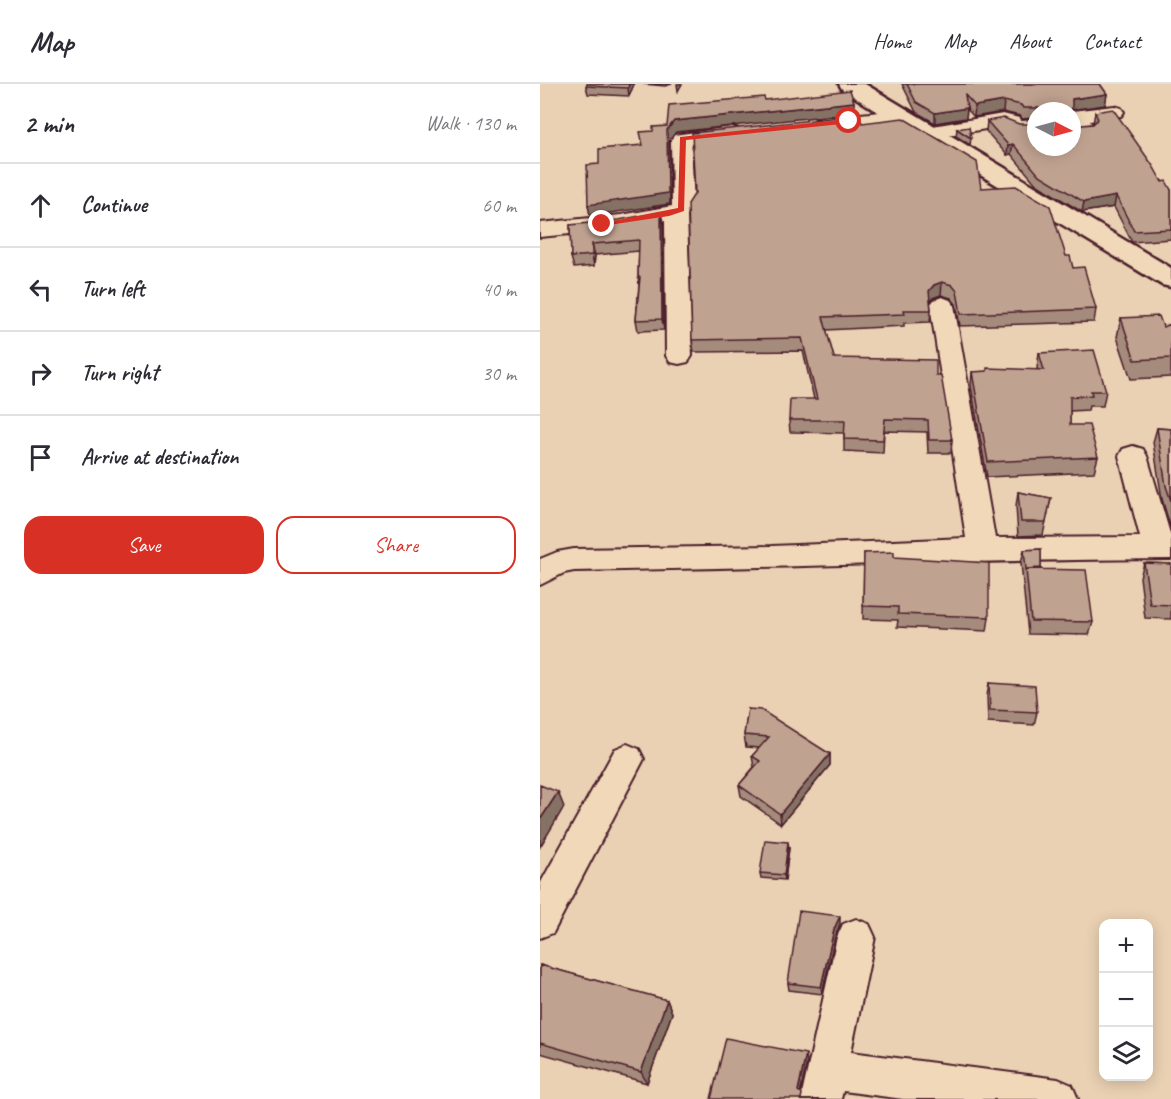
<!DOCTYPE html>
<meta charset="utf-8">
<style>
body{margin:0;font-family:Caveat,sans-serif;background:#f7f7f7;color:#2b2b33}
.controls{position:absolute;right:18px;bottom:18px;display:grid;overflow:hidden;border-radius:12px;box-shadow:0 3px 15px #0003}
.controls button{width:54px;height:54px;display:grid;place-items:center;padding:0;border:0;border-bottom:2px solid #e1e1e2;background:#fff;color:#2b2b33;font:30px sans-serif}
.compass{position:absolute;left:487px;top:18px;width:54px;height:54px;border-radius:50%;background:#fff;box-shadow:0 3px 15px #0003;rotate:96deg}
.stop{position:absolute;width:18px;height:18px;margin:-14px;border:4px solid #d93025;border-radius:50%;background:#fff}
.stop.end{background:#d93025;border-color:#fff;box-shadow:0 2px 6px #0008}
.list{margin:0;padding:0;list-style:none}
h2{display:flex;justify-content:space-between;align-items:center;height:78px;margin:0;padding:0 24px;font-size:26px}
h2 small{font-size:20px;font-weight:400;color:#7c7c81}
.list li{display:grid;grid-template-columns:39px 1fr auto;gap:18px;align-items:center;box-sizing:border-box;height:84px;padding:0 24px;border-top:2px solid #e1e1e2}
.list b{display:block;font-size:22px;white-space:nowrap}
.list em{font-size:20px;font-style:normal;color:#7c7c81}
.actions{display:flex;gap:12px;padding:18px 24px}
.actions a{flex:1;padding:14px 0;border:2px solid #d93025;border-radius:18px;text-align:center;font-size:21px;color:#d93025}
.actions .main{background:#d93025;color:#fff}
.icon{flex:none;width:33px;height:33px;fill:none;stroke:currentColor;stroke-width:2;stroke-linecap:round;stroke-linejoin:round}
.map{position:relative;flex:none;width:631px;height:1015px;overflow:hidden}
header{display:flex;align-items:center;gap:36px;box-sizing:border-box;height:84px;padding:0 30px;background:#fff;border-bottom:2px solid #e1e1e2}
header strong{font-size:28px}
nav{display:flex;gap:33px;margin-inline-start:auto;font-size:21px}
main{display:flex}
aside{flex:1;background:#fff}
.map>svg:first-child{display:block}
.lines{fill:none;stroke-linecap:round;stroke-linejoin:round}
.street-casing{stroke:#4a1f2b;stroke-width:4}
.primary-casing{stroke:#4a1f2b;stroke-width:5}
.street{fill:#f1d8b9;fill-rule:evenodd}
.primary{fill:#f1d8b9;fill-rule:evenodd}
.wall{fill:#a58b7c;stroke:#4a1f2b;stroke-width:1.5}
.shaded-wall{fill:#867165;stroke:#4a1f2b;stroke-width:1.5}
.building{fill:#c0a290;stroke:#4a1f2b;stroke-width:1.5}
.route{fill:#d93025}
</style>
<header>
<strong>Map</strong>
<nav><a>Home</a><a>Map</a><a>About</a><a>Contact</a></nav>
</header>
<main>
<aside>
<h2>2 min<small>Walk · 130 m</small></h2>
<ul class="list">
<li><svg class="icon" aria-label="ahead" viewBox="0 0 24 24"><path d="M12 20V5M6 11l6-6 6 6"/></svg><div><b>Continue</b></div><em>60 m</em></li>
<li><svg class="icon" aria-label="left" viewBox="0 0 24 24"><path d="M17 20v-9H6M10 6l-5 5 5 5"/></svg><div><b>Turn left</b></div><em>40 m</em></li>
<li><svg class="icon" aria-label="right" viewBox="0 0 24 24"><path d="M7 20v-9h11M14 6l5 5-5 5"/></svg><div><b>Turn right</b></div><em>30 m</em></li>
<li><svg class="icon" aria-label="arrive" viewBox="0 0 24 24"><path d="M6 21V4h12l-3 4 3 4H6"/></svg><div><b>Arrive at destination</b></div></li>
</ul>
<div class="actions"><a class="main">Save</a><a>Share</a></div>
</aside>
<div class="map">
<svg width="631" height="1015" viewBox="0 0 631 1015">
<rect width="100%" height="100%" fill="#ead1b3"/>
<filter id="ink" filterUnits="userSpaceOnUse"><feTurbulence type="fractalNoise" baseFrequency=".0167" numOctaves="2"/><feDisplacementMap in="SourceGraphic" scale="12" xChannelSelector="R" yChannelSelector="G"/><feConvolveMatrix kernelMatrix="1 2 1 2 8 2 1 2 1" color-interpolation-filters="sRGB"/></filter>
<g filter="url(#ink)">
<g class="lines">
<defs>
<path id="street" d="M 574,22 L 581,24 L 584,28 L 581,32 L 550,37 L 554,44 L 551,48 L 532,51 L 532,27 Z
M 359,26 L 366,28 L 369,32 L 366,36 L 282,46 L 275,44 L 272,40 L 275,36 L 282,34 Z
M 463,30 L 479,34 L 481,37 L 496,36 L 496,48 C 482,49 474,50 463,42 L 387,55 L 380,53 L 377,49 L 380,45 L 387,43 Z
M 192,43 L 199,45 L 202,49 L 199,53 L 151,60 L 154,122 L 147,132 L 152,272 L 148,278 L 139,280 L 130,278 L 126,272 L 125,136 L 81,145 L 0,153 L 0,139 L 81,131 L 132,122 L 131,55 L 134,51 Z
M 402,213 L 410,216 L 414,221 L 455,454 L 600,453 L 579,372 L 583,365 L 593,362 L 603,365 L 607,372 L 631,453 L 631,475 C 432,476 233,484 34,487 L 24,489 L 0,501 L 0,475 L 17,468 L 34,465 L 232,462 L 426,454 L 390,221 L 394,216 Z
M 87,660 L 99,665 L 104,675 L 13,849 L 0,854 L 0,800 L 75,665 Z
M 316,835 L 329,840 L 335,853 L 311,968 L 518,995 L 532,1001 L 538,1015 L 363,1015 L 303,1007 L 301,1015 L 261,1015 L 297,853 L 303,840 Z"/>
<path id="primary" d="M 299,0 L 325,0 L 631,184 L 631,203 L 622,201 L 379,54 L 302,5 Z"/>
</defs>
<use href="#street" class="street-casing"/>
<use href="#primary" class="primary-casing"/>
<use href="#street" class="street"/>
<use href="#primary" class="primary"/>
</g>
<path class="wall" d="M 47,0 L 94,0 L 89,12 L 48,10 L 46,2 Z
M 103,0 L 132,0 L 125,2 Z
M 362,0 L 560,0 L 567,10 L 565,21 L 532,25 L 532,42 L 553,40 L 555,28 L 631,106 L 631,155 L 592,158 L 574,123 L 542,128 L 496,100 L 471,70 L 467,71 L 446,47 L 447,37 L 496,63 L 532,27 L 496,27 L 496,34 L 482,35 L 480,32 L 463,28 L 434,33 L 427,25 L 426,34 L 395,39 L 376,28 Z
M 322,39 L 441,104 L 526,172 L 556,225 L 554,238 L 420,242 L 416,220 L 411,214 L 401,211 L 393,214 L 390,217 L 391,226 L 390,238 L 364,239 L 364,242 L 286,246 L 294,274 L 396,291 L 412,356 L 411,369 L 388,369 L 387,348 L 344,347 L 343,369 L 304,367 L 304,349 L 250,348 L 249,336 L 274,315 L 263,267 L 154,268 L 152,256 Z
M 417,45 L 431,54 L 430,61 L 416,52 Z
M 123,139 L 124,246 L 98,247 L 96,236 L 99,200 L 98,193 L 99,167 L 55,171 L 54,182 L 34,184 L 31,173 L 30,141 Z
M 581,234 L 623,243 L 631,240 L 631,293 L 591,295 L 577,253 Z
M 499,269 L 566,307 L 563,322 L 549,322 L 548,326 L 530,327 L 530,341 L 558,373 L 554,388 L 447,393 L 431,302 L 432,288 L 498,286 L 497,284 Z
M 617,344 L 631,345 L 631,445 L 622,415 L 613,358 Z
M 478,408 L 511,414 L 503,451 L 478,452 L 476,422 Z
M 501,465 L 501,486 L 553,538 L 549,551 L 488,550 L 481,479 L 484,466 Z
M 324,469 L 354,473 L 449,533 L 447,547 L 357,543 L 358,536 L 323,535 Z
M 604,479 L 631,480 L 631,535 L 605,534 L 600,493 Z
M 449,599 L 497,628 L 494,641 L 448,638 L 447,612 Z
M 208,625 L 290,670 L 290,681 L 241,740 L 201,712 L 199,701 L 214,683 L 212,672 L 219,664 L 206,663 L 204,651 Z
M 249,764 L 245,796 L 221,794 L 220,789 Z
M 300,840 L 295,853 L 282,910 L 249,906 L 248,899 Z
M 0,881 L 127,916 L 132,929 L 107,999 L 0,969 Z"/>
<path class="shaded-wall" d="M 89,0 L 94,0 L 89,12 L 88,4 Z
M 137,0 L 142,0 L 138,7 Z
M 567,10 L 565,21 L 530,26 L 532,15 Z
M 464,17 L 463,28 L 434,33 L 435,22 Z
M 314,18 L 314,29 L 136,48 L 129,57 L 130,120 L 50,132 L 48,121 L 127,46 L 134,37 Z
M 427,24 L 426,34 L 395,39 L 395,29 Z
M 473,60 L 471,70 L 467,71 L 468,61 Z
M 576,112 L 574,123 L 542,128 L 544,118 Z
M 121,128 L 123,139 L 124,246 L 122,235 Z
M 52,160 L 55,171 L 54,182 L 52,171 Z
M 402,198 L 401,211 L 393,214 L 388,220 L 389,207 L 394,201 Z
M 290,670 L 290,681 L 241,740 L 240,730 Z
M 18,708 L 24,723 L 0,763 L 0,736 Z
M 248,758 L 249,764 L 245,796 L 244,791 Z
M 300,832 L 300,840 L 295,853 L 282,910 L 281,903 L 294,845 Z
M 127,916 L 132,929 L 107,999 L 101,988 Z
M 266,970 L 267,978 L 259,1015 L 258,1007 Z"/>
<path class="building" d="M 47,0 L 89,0 L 88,4 L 46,2 Z
M 367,0 L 560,0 L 567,10 L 532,15 L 532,42 L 553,40 L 558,35 L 555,28 L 573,25 L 613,82 L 622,98 L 626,97 L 631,106 L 631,145 L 594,147 L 576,112 L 544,118 L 498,90 L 473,60 L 468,61 L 447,37 L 464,34 L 479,40 L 496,40 L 496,63 L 532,63 L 532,27 L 499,27 L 499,24 L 483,24 L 481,21 L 464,17 L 435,22 L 425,11 L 427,24 L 395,29 L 376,18 Z
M 310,6 L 314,18 L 134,37 L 127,46 L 128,109 L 48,121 L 47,81 L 59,80 L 59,65 L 103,61 L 100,48 L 113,47 L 113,43 L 127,42 L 129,21 L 224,13 L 225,16 Z
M 319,31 L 322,39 L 363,34 L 437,78 L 441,104 L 476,102 L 510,122 L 526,172 L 530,172 L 533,184 L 544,183 L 556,225 L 421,230 L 417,207 L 412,201 L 402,198 L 394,201 L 389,207 L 391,226 L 364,226 L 365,230 L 283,233 L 294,274 L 396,276 L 396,291 L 401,291 L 412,356 L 389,356 L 388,336 L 345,335 L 343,356 L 304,355 L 305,336 L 249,336 L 250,315 L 277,315 L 262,254 L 152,256 L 148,120 L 155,109 L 152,49 Z
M 429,43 L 431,54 L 417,45 Z
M 121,128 L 122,235 L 96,236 L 100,193 L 98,193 L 99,156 L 52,160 L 52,171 L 31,173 L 30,141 L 79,136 Z
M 619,232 L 623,243 L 631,240 L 631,274 L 595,276 L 581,234 Z
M 554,266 L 566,307 L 551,307 L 552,311 L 530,313 L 530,341 L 549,341 L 558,373 L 448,378 L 432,288 L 447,287 L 447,284 L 504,286 L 499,269 Z
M 617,344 L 631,345 L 631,417 L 626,402 Z
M 478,408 L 511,414 L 506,438 L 481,438 Z
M 501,465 L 501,484 L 486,485 L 484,466 Z
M 354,468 L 354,473 L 449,479 L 449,533 L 358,530 L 358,523 L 323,522 L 324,469 Z
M 604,479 L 631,480 L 631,521 L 610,520 Z
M 486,485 L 546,486 L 553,538 L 491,537 Z
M 449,599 L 495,602 L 497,628 L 450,626 Z
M 208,625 L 221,626 L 290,670 L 240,730 L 199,701 L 220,677 L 212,672 L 229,653 L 204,651 Z
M 0,701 L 18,708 L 0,736 Z
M 225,756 L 248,758 L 244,791 L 220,789 Z
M 259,827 L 300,832 L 294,845 L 281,903 L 248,899 Z
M 0,881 L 127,916 L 101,988 L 0,959 Z
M 186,954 L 266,970 L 258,1007 L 262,1010 L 261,1015 L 171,1015 Z"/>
</g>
<path class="route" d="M 309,35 L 311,39 L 146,56 L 144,127 L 129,132 L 62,142 L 58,140 L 138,124 L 140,53 Z"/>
</svg>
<div class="controls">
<button>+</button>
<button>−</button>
<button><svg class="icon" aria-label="layers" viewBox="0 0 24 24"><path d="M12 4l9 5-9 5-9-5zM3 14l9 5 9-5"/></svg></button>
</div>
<svg class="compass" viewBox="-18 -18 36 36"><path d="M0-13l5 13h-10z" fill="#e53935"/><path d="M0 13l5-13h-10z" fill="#7c7c81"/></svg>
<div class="stop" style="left:309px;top:37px"></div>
<div class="stop end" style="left:62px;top:140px"></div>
</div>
</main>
